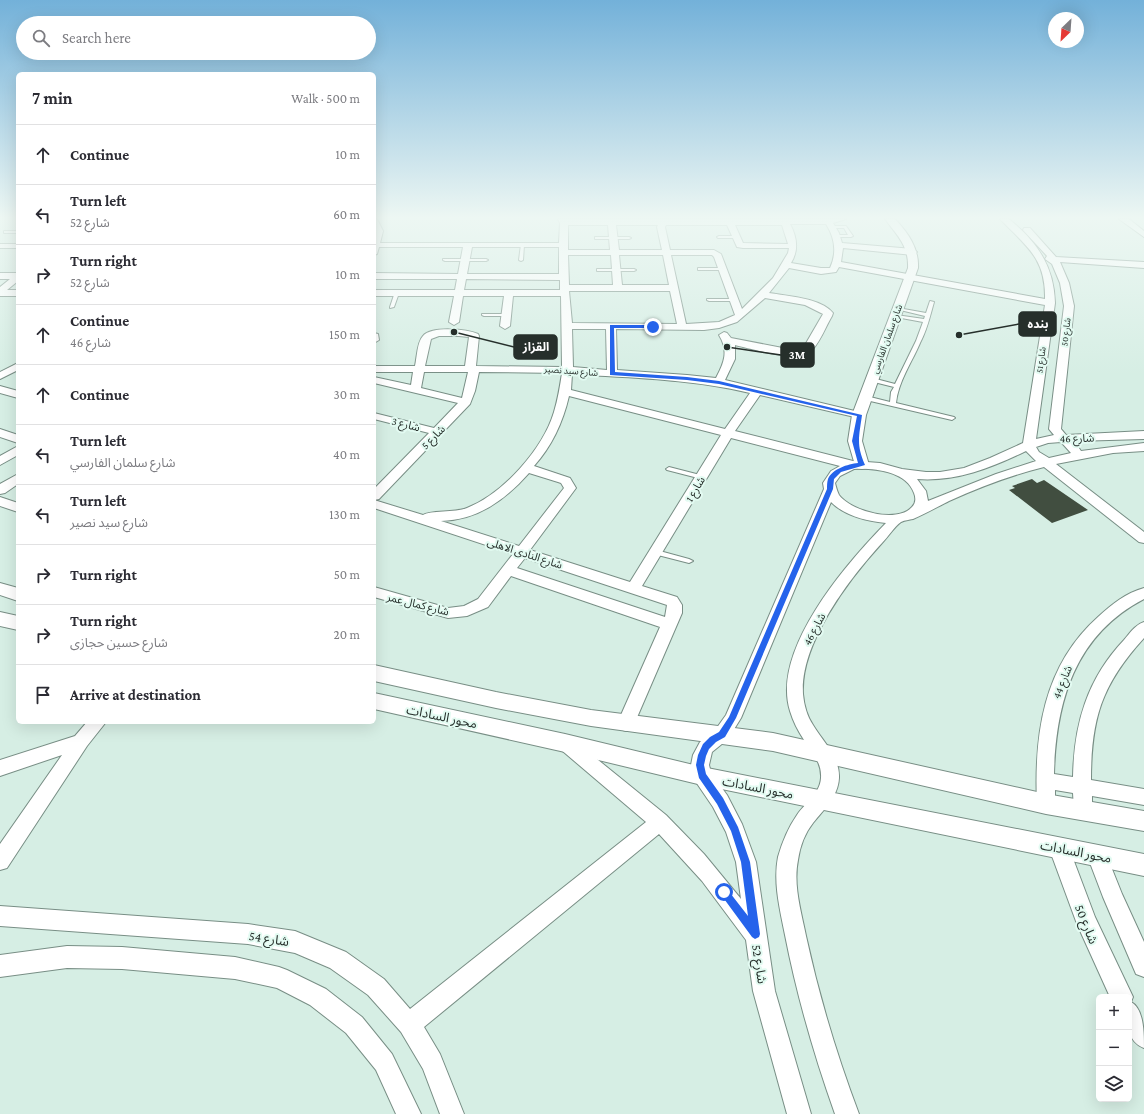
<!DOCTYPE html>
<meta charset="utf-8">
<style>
body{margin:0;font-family:"Crimson Pro","Noto Sans Arabic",serif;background:#f7f7f7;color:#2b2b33}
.controls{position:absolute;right:12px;bottom:12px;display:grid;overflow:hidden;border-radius:6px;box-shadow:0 4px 16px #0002}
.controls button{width:36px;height:36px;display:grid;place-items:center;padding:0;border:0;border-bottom:1px solid #e1e1e2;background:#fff;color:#2b2b33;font:20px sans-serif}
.compass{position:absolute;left:1048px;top:12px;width:36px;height:36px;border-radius:50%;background:#fff;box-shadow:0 4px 16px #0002;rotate:205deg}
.stop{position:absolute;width:12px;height:12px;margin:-9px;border:3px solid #2563eb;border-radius:50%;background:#fff}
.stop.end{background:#2563eb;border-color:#fff;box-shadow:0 1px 4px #0008}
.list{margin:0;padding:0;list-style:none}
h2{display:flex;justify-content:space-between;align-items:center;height:52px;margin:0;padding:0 16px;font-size:17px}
h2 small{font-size:13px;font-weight:400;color:#7c7c81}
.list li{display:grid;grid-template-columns:26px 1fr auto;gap:12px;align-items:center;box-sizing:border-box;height:60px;padding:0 16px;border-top:1px solid #e1e1e2}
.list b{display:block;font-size:15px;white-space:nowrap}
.list p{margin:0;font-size:13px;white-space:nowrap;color:#7c7c81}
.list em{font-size:13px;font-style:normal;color:#7c7c81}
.icon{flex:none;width:22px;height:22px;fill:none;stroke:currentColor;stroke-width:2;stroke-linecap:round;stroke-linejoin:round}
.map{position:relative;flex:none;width:1144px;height:1114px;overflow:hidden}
.search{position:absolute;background:#fff;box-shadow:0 4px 16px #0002;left:16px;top:16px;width:360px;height:44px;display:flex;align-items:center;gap:10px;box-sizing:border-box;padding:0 14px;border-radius:22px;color:#7c7c81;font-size:15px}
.panel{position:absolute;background:#fff;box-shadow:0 4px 16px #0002;left:16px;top:72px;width:360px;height:652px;border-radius:6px}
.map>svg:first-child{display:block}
.building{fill:#414e40}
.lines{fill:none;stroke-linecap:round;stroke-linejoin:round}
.service-casing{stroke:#788e85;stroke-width:2}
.minor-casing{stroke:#788e85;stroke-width:2}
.tertiary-casing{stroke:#788e85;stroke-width:2}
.service{fill:#fff;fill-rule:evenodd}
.minor{fill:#fff;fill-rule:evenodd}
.tertiary{fill:#fff;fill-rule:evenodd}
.route{fill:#2563eb}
.labels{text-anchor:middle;stroke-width:4;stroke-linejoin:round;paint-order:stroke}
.far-street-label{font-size:9px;fill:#262f2b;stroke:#e3fbf2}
.street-label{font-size:11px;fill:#262f2b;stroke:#e3fbf2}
.near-street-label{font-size:13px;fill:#262f2b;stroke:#e3fbf2}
.leader{fill:none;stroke:#262f2b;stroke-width:1.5}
.callout-dot{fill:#262f2b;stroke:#e3fbf2;stroke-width:1.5}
.callout{fill:#262f2b;stroke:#262f2b;stroke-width:1.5}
.callout-label{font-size:12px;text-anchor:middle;font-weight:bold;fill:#fff}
</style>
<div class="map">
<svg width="1144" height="1114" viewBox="0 0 1144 1114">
<rect width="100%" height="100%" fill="#d6eee4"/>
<path class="building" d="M 1032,479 L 1037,483 L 1044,480 L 1088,510 L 1052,523 L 1009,490 L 1015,488 L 1012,486 Z"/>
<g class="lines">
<defs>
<path id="service" d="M 833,226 L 846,226 L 853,236 L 851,237 L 836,237 L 835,236 L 837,235 L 848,235 L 844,228 L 832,228 L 831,227 Z
M 5,231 L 18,231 L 18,233 L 4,233 L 4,231 Z
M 719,236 L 737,236 L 739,237 L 737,238 L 718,238 L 717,237 Z
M 596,237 L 629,237 L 631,238 L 629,239 L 595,239 L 595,237 Z
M 521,244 L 524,245 L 523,260 L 521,261 L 519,260 Z
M 443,259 L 486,259 L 488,260 L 486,261 L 445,261 L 443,260 Z
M 698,268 L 723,268 L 725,269 L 723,270 L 698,270 Z
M 597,269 L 634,269 L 636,270 L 634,271 L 597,271 Z
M 395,292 L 399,293 L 394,307 L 390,308 L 390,307 Z
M 707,299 L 734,299 L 736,300 L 734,301 L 709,301 L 707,300 Z
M 930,301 L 934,302 C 930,316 927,330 920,343 C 912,362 898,382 896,403 L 954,417 L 955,418 L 952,420 L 866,400 L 863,398 L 866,396 L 890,402 L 891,392 L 894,387 L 870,381 L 869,380 L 872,378 L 895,384 L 916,341 L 923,322 L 896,317 L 894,316 L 896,315 L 924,319 L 925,316 L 896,309 L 898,308 L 926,313 Z
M 482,314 L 506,314 L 508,315 L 506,316 L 484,316 L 482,315 Z
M 669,467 L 704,476 L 705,477 L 702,479 L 667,470 L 666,469 Z
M 654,550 L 656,550 L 689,559 L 693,561 L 689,563 L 654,554 L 653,552 Z"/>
<path id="minor" d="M 374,219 L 377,219 L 383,231 L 380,243 L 559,243 L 560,223 L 558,219 L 846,219 L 833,223 L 839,233 L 842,243 L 913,249 L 917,252 L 913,255 L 843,248 L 841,262 L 1045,299 C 1046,258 1026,246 1000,219 L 1009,219 C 1037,242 1054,266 1055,303 L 1036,439 L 1054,435 L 1049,429 L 1064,306 L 1060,283 L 1052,264 L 1045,259 L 1047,256 L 1023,230 L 1024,228 L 1030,228 L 1056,257 L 1144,262 L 1144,268 L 1060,262 L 1069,283 L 1074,306 L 1061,429 L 1066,435 L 1144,431 L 1144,439 L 1074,441 L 1081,451 L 1144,443 L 1144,451 L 1113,453 L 1056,464 L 1144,532 L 1144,543 L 1139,542 L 1044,467 C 1012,475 980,487 949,501 C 937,507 925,514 913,519 C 909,520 905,520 901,522 C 894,527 888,537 882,543 C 849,579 800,643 803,694 C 804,705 807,716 813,725 C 823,742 840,757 839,778 C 838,797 824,809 813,823 C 805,833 800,846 798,860 C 793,885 801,911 806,936 C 819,996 837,1056 859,1114 L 835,1114 C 814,1055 797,996 785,935 C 780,910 773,883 778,857 C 782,843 788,828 797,815 C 805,803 820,794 821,778 C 822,762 812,753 804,740 C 798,731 793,721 790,711 C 771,650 846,564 886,523 C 866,521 845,516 831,502 L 741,718 L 728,739 L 712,752 L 709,765 L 711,773 L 727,795 L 742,824 L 756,862 L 775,991 L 811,1114 L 787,1114 L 753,991 L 746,940 L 702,881 L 659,834 L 424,1027 L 440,1054 L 464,1114 L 440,1114 L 423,1069 L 401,1032 L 368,995 L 330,968 L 295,953 L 248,944 L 0,926 L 0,906 L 248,924 L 295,931 L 346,952 L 384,979 L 410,1009 L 646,822 L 559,748 L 556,743 L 559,738 L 565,736 L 571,738 L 666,815 L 704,854 L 741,899 L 736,862 L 726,832 L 713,807 L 696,782 L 691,765 L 693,755 L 700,742 L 716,729 L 726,715 L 824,489 L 823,483 L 831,471 L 840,466 L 731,438 L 642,586 L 677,597 L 682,605 L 682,613 L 632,729 L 626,731 L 620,729 L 617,724 L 660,627 L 511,576 L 488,607 L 467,616 L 448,618 L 374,597 L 374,587 L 448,608 L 464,606 L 478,599 L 513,554 L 374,508 L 374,489 L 429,433 L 374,419 L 374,413 L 434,428 L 458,403 L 374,383 L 374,377 L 411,385 L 413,372 L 374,372 L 374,366 L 415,366 C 417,357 417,342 423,336 C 431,326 467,329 478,334 L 479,336 L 476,366 L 562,367 L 561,296 L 513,296 L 510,326 L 505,329 L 500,326 L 504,296 L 463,296 L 459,322 L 454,325 L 449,322 L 454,296 L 374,296 L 374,290 L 455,290 L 457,279 L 374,279 L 374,273 L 458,274 L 463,247 L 379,247 L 377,254 L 374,255 ZM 790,224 L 826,224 C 835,238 837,253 830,268 L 821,268 L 791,263 C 799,250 797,237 790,224 ZM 568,225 L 608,225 L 610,250 L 568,250 ZM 616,225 L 658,225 L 657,227 L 662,250 L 619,250 ZM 666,225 L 727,225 L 737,247 L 743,248 L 789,248 L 788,253 L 773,278 L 742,309 L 721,254 L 714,250 L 670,250 L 665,227 ZM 735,225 L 782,225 L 788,244 L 743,243 ZM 472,247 L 559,247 L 559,274 L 467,274 ZM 568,255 L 611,255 L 613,285 L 569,285 ZM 619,255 L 663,255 L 669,285 L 622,285 ZM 671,255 L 712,255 L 714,257 L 735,315 L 719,322 L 686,324 ZM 839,267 L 1045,305 L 1023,443 L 990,458 L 964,468 L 940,472 L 926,472 L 902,469 L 880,463 L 853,461 L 735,431 L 760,395 L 859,418 L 863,417 L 865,415 L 863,413 L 725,380 L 735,359 L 735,345 C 753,349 799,364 813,349 C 821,340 826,326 832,316 L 833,313 C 821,298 787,296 769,293 L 789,268 L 821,274 L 836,272 ZM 466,279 L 560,280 L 560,290 L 464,290 ZM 569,291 L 670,291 L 677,324 L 572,323 ZM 765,298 L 805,305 L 823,314 L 805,345 L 798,349 L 793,350 L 731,338 L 727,333 L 724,332 L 719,335 C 729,351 724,363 716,378 L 687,375 L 617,370 L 616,329 L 704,330 L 719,328 L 737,322 ZM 572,329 L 606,329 L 607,370 L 573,367 ZM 439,336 L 459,336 L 469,337 L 465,366 L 425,366 L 431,339 ZM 424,372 L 468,372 L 462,398 L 421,388 ZM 479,372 L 562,373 C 560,386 558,399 554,412 C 543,449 503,494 467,508 C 455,513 430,510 423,515 L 374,500 L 379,499 L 470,404 L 475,391 ZM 572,374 C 632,378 692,379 750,393 L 725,429 L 571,390 ZM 569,396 L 721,435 L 630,582 L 530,550 L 576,488 L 570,478 L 534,466 C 552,446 563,422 569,396 ZM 1061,442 L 1071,453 L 1049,458 L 1039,452 L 1036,447 L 1048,443 ZM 1026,451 L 1036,461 L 996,474 L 928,501 L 926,491 L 917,479 C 956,482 991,468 1026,451 ZM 854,469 C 874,468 906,471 914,493 C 916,498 916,503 912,507 C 897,524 851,511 839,495 C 837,491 836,487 835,483 L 840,476 ZM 529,473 L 558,482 L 561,483 L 564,488 L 519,546 L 441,521 C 478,520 505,500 529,473 ZM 525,558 L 667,605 L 665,617 L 517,568 Z
M 1119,219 L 1129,219 L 1144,231 L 1144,237 Z
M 0,244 L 18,244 L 18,248 L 0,248 Z
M 0,273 L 18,273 L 18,281 L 7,290 L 18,290 L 18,296 L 0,296 L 0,287 L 10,279 L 0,279 Z
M 374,333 L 378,334 L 379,340 L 374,343 Z
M 18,363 L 18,370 L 0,379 L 0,372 Z
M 0,386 L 18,391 L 18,398 L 0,393 Z
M 0,429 L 18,435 L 18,443 L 0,437 Z
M 18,446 L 18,455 L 0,465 L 0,456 Z
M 18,474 L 18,484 L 5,493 L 0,494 L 0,484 Z
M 0,497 L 18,503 L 18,512 L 0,506 Z
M 1144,588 L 1144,599 C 1075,635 1056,701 1054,774 L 1073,777 C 1074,724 1087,679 1124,640 C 1130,633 1135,625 1144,622 L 1144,638 C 1102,684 1091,718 1091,780 L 1144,789 L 1144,805 L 1092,796 L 1092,810 L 1090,816 L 1083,818 L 1076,816 L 1074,810 L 1073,793 L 1055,790 L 1055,804 L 1053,810 L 1046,812 L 1039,810 L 1037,804 C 1034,735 1043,666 1098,617 C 1112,604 1126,593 1144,588 Z
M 87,722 L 106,722 L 87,746 L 7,868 L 0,870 L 0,844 L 62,755 L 0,776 L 0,760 L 75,736 Z
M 1059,839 L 1066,842 L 1069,848 L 1095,917 L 1133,997 L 1131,1002 C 1144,1009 1144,1033 1144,1048 C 1123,1040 1129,1016 1129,997 L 1110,997 L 1077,924 L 1049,848 L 1052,842 Z
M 1097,846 L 1104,849 L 1122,894 L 1144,942 L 1144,977 L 1136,974 L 1103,897 L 1087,855 L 1090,849 Z
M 67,946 L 122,947 L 235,957 L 279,967 L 287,970 L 326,989 L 362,1017 L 392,1054 L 421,1114 L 396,1114 L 376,1070 L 346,1033 L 310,1005 L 277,988 L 235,979 L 122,969 L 67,968 L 0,977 L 0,955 Z"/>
<path id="tertiary" d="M 885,219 L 895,219 C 908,233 919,248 918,268 L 866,415 L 862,441 L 869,465 L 867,468 L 862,469 L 857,468 L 855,465 L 848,441 L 852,415 L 908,268 C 909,246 897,235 885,219 Z
M 0,583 L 18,588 L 18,601 L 0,595 Z
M 0,612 L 18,616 L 18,630 L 0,626 Z
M 374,665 L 496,692 L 591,710 L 773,733 L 1046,794 L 1144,811 L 1144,831 L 1046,814 L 773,751 L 591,726 L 496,708 L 374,681 Z
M 374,693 L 565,734 L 702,767 L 1144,854 L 1144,876 L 702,785 L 565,752 L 374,709 Z"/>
</defs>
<use href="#service" class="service-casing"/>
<use href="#minor" class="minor-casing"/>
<use href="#tertiary" class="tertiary-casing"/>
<use href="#service" class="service"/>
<use href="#minor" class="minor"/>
<use href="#tertiary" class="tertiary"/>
</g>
<linearGradient id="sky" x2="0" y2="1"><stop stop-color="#73b1d9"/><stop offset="0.58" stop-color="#edf7f3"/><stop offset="1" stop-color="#edf7f3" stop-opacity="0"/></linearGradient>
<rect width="1144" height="375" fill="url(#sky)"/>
<path class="route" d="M 610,325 L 653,325 L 655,327 L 653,328 L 614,328 L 615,372 L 687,377 L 719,381 L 862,415 C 859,437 856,444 865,465 L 841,472 L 834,479 L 833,489 L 736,718 L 725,737 L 716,742 L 709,749 L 706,756 L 704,765 L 706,774 L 723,798 L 738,827 L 750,862 L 760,934 L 759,937 L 755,939 L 752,937 L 719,892 L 721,889 L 724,887 L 727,889 L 748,916 L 741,862 L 731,831 L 717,804 L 699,778 L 696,765 L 698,755 L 703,744 L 710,737 L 719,732 L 729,717 L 827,489 C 827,486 827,482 828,479 C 832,469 848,464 858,463 L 852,441 L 857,416 L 719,384 L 687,380 L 610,375 Z"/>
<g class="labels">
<g class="far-street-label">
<text transform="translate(1066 332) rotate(-83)" y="3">شارع 50</text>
<text transform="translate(887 339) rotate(-70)" y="3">شارع سلمان الفارسي</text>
<text transform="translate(1041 360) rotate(-82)" y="3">شارع 51</text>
<text transform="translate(571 371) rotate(4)" y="3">شارع سيد نصير</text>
</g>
<g class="street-label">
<text transform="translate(406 424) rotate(15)" y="4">شارع 3</text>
<text transform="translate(433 437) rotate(-45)" y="4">شارع 5</text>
<text transform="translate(1077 438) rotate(-1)" y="4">شارع 46</text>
<text transform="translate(695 489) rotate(-59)" y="4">شارع 1</text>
<text transform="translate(525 553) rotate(18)" y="4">شارع النادى الاهلى</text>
<text transform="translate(418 604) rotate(14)" y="4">شارع كمال عمر</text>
<text transform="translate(814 629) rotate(-62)" y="4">شارع 46</text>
<text transform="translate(1062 682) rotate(-68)" y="4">شارع 44</text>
</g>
<g class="near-street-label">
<text transform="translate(442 716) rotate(12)" y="5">محور السادات</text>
<text transform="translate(758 787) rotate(11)" y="5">محور السادات</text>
<text transform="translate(1076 851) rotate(11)" y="5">محور السادات</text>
<text transform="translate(1087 924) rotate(68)" y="5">شارع 50</text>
<text transform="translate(269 938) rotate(9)" y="5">شارع 54</text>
<text transform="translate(760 964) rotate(81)" y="5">شارع 52</text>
</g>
</g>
<path class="leader" d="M959 335L1019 324M454 332L514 347M727 347L781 355"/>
<g class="callout-dot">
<circle cx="959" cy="335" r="4"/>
<circle cx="454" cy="332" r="4"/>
<circle cx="727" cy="347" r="4"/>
</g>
<g class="callout">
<rect x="1019" y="312" width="37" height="24" rx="4"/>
<rect x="514" y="335" width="43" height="24" rx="4"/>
<rect x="781" y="343" width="33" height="24" rx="4"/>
</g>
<g class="callout-label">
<text x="1038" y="328">بنده</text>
<text x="536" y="351">القزاز</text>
<text x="797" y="359">3M</text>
</g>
</svg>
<div class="controls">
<button>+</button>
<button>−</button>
<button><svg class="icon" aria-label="layers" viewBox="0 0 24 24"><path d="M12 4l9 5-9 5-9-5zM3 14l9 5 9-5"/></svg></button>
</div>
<svg class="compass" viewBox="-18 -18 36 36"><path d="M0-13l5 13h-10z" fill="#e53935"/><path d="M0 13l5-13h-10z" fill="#7c7c81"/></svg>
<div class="stop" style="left:724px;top:892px"></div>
<div class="stop end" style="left:653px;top:327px"></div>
<div class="search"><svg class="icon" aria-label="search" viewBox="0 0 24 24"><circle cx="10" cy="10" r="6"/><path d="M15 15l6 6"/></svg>Search here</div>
<section class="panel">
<h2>7 min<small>Walk · 500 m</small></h2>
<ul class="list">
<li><svg class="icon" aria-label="ahead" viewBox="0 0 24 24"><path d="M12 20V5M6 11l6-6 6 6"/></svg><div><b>Continue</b></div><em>10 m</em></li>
<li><svg class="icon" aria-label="left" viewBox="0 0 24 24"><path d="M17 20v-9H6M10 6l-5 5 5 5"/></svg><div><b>Turn left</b><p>شارع 52</p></div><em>60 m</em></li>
<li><svg class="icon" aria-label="right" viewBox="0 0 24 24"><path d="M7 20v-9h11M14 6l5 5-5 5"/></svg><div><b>Turn right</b><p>شارع 52</p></div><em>10 m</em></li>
<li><svg class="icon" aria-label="ahead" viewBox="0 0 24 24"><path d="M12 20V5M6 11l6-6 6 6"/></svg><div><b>Continue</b><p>شارع 46</p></div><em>150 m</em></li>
<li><svg class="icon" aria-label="ahead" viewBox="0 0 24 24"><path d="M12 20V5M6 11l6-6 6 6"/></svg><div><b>Continue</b></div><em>30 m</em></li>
<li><svg class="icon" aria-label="left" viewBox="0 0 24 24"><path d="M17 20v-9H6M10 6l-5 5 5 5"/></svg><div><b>Turn left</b><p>شارع سلمان الفارسي</p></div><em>40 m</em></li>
<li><svg class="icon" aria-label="left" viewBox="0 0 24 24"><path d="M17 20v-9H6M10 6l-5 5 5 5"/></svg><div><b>Turn left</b><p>شارع سيد نصير</p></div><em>130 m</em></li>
<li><svg class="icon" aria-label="right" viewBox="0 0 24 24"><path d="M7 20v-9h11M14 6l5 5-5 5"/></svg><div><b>Turn right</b></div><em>50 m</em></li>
<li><svg class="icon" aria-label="right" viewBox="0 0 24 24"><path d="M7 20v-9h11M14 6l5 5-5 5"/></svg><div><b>Turn right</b><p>شارع حسين حجازى</p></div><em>20 m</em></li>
<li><svg class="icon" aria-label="arrive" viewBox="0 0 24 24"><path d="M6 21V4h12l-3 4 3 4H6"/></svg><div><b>Arrive at destination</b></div></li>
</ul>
</section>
</div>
